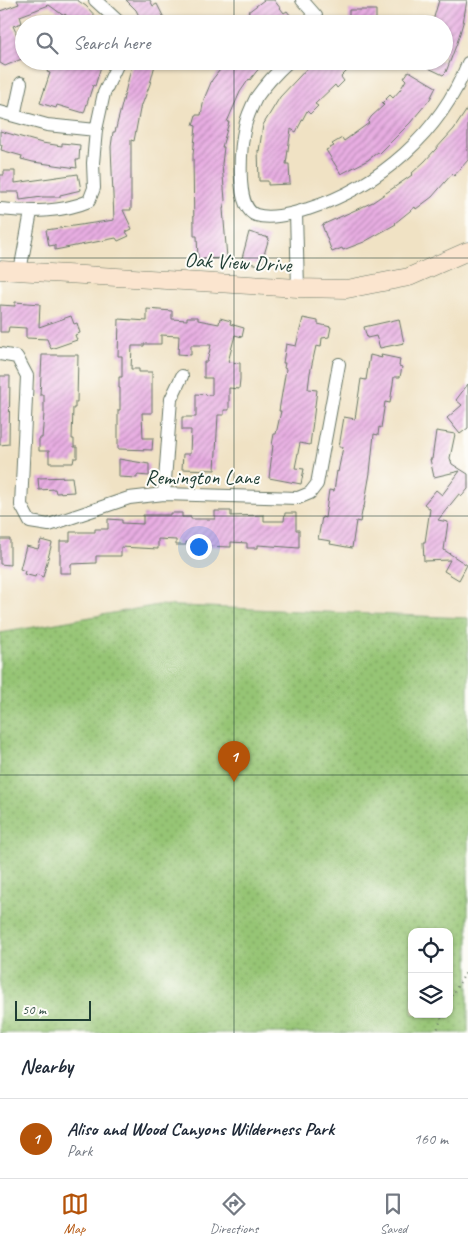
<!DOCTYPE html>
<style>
body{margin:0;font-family:Caveat,sans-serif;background:#f6f6f7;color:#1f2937}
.controls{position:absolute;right:15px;bottom:15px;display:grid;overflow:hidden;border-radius:10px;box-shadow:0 1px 4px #0004}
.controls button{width:45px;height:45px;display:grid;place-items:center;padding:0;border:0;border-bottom:1px solid #e0e1e3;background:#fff;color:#1f2937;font:25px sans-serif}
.scale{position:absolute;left:15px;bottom:12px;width:76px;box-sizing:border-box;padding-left:5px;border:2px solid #1f3d34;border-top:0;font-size:14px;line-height:18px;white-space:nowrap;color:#1f3d34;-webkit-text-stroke:4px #fdfcf7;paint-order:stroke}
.you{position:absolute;left:198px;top:546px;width:18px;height:18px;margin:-12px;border:4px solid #fff;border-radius:50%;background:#1a73e8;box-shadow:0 0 0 8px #1a73e833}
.badge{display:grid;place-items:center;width:32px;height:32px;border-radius:50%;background:#b45309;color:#fff;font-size:16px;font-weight:700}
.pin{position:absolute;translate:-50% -41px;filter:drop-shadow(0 1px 2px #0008)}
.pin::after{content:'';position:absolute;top:26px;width:18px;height:15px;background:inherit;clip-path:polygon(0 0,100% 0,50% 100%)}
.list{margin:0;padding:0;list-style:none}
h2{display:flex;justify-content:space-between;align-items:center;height:65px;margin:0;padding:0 20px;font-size:21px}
h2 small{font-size:16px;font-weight:400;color:#747a83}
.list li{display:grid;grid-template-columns:32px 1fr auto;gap:15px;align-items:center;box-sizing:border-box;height:80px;padding:0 20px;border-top:1px solid #e0e1e3}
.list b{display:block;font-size:19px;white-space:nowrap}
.list p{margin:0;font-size:16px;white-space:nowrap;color:#747a83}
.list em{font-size:16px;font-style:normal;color:#747a83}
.icon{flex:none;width:28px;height:28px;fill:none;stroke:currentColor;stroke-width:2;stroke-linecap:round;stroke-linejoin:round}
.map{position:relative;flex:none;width:468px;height:1033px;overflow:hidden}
.search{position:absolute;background:#fff;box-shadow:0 1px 4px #0004;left:15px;right:15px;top:15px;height:55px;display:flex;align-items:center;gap:12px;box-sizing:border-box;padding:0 18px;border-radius:28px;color:#747a83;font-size:19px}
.sheet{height:145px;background:#fff}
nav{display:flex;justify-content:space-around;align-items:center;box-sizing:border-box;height:70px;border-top:1px solid #e0e1e3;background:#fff;font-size:14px;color:#747a83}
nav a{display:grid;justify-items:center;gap:2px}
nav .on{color:#b45309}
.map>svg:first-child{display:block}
.park{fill:url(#park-dots);stroke:#5a8154;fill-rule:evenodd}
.building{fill:url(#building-hatch)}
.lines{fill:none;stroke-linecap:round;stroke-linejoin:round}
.street-casing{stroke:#687766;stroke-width:14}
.secondary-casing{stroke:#687766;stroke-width:19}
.path{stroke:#687766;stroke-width:2;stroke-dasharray:1 4;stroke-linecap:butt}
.street{stroke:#fff;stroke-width:12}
.secondary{stroke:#fbe5cf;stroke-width:18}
.grid{fill:none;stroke:#1f3d34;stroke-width:1;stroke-opacity:0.55}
.labels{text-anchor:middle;stroke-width:4;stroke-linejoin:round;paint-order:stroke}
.street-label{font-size:21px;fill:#1f3d34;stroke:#fdfcf7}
</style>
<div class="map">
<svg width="468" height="1033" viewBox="0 0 468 1033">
<defs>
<pattern id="park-dots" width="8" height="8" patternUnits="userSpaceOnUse" patternTransform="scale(1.25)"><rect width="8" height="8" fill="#96c574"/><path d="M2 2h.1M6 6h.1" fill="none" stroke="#7aa160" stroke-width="1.8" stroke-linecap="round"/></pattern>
<pattern id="building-hatch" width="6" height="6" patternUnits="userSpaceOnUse" patternTransform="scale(1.25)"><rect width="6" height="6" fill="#e8ade2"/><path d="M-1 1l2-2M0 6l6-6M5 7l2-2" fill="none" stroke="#bb8eb8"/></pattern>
</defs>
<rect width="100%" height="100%" fill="#fdfcf7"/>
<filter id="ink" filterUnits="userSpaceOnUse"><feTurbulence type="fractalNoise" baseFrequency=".02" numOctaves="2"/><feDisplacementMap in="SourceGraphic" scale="10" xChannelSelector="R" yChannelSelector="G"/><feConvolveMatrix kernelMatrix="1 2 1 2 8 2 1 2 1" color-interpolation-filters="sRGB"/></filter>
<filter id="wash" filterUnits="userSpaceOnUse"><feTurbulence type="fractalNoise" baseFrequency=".0096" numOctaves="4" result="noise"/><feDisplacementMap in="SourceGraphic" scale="20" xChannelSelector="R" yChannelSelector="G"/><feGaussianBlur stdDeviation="1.12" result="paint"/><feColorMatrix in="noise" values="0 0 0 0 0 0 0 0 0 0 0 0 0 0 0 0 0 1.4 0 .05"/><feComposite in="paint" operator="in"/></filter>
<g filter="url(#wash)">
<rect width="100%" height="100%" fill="#f0e2c4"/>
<path class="park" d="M 158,605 L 468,618 L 468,1033 L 0,1033 L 0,633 ZM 412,932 L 449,932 L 449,1014 L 412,1014 Z"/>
<g id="blocks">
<path class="building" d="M 17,0 L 77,0 L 86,6 L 98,19 L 94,24 L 76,24 L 65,14 L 64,16 L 49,5 L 20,16 L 22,23 L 13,26 L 21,43 L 24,42 L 24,58 L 5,66 L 0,63 L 0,11 L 19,4 Z
M 126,0 L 150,0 L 153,6 L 157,4 L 167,24 L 146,24 L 142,16 L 140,18 L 136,10 Z
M 264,0 L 274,0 L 284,13 L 287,11 L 297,24 L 257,24 L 248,12 Z
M 439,0 L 467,0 L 463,23 L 457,43 L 446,72 L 443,75 L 414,61 L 444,61 L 444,24 L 432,24 Z
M 349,10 L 376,10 L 376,24 L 349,24 Z
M 55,61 L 96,61 L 102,63 L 95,86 L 93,85 L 84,113 L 57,105 L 56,108 L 40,103 L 50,73 L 47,72 L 50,64 L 54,65 Z
M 133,61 L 156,61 L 150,84 L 142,105 L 141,104 L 134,141 L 131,140 L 131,210 L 123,210 L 132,229 L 126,232 L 129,236 L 118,241 L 116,238 L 55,250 L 55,245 L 49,246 L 46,230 L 114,220 L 111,147 L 113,132 L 115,132 Z
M 227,61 L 266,61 L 256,72 L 250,80 L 249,79 L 240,92 L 227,122 L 229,122 L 222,147 L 224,147 L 222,164 L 225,200 L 223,209 L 227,258 L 198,259 L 197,236 L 194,236 L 194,231 L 193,155 L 196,126 L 193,125 L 196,115 L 201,115 L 204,99 L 212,80 Z
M 314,61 L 357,61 L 341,77 L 344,81 L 337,88 L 335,85 L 315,104 L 318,106 L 310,114 L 307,111 L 296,132 L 291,129 L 286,164 L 289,164 L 290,184 L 268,185 L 268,181 L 259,181 L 258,150 L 259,151 L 263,125 L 280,97 Z
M 409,71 L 436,87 L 430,99 L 410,123 L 379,154 L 378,152 L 368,160 L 341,174 L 326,150 L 334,146 L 332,144 L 342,138 L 344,141 L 369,123 L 368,122 L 371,117 L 384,105 L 382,103 L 390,95 L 393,98 L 400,90 L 406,80 L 404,78 Z
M 468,108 L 468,160 L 454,176 L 452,174 L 432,197 L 416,209 L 415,207 L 395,223 L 396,224 L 364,242 L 343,250 L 342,248 L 332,252 L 322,225 L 373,202 L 412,175 L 411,174 L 425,161 L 454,129 Z
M 0,131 L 42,143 L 62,146 L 62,143 L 80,145 L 79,160 L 76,160 L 77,168 L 33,162 L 21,159 L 22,156 L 1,150 L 2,145 L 0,144 Z
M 4,171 L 15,171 L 15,183 L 78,174 L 81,190 L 60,195 L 60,197 L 42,197 L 20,200 L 19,192 L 0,192 L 0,175 L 4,175 Z
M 249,232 L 269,238 L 261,265 L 241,262 Z
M 15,302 L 40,304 L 39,327 L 71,316 L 74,324 L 77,323 L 80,333 L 75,335 L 77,340 L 51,349 L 47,339 L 26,338 L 26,328 L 9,327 L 8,332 L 0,332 L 0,305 L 15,306 Z
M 147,309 L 172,311 L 172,319 L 187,320 L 187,317 L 198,317 L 198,320 L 219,324 L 220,318 L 231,321 L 230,324 L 244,328 L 242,337 L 235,335 L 228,362 L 240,363 L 240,379 L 239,389 L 229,388 L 229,410 L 224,410 L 224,415 L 218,415 L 215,470 L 182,469 L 183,454 L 190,454 L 191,430 L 182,430 L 182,417 L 196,417 L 196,394 L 212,395 L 212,378 L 204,378 L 204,362 L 207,362 L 211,345 L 191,345 L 191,355 L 178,354 L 179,336 L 161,335 L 161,344 L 144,344 L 144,346 L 132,346 L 131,369 L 139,369 L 139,372 L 152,372 L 152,413 L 142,413 L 143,438 L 153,438 L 152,450 L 118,449 L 118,410 L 120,410 L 120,388 L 119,388 L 119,377 L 122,377 L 122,356 L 118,356 L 119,319 L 147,321 Z
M 303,318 L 318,321 L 318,324 L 331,327 L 329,337 L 322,338 L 321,347 L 316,346 L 310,373 L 308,389 L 317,390 L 310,445 L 300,443 L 295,468 L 304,469 L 301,484 L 269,478 L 273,445 L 272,445 L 274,434 L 276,434 L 281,411 L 279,411 L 286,369 L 284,368 L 285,363 L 283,363 L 286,344 L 296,346 Z
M 399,319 L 404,343 L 380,348 L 376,336 L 367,338 L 364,327 Z
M 42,355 L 78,355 L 77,402 L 75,402 L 75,408 L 73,408 L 72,439 L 74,439 L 74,447 L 77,447 L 77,458 L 74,458 L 73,463 L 49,463 L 49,451 L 39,451 L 39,438 L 42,438 L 44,414 L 44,395 L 40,395 Z
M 370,355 L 382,358 L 381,355 L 400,359 L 399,366 L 402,367 L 400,377 L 394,377 L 390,403 L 385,402 L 381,428 L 379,427 L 378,435 L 374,434 L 370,473 L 364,507 L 363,507 L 360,522 L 356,521 L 352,548 L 330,544 L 331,541 L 318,539 L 322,517 L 325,518 L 329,490 L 334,491 L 337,471 L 338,472 L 343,447 L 339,447 L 344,417 L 355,419 L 361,379 L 366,380 Z
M 0,376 L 10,376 L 9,444 L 0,445 Z
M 468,384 L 468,428 L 460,434 L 447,418 L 462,405 L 456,400 Z
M 436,431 L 455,434 L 450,458 L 452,464 L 468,474 L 468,489 L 462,496 L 459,494 L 438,520 L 448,522 L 444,550 L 467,565 L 459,580 L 444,571 L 450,560 L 424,561 L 423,542 L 425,542 L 430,509 L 424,504 L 436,490 L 442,495 L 460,471 L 434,477 L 430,459 L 432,459 Z
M 119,459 L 149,464 L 149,476 L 137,475 L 137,478 L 119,477 Z
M 72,477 L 74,492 L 56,493 L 55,489 L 39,490 L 38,478 Z
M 215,511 L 231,511 L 231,516 L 264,515 L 264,521 L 284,521 L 285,513 L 296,513 L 296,530 L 299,530 L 299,548 L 258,545 L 258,548 L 247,548 L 247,543 L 231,542 L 231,547 L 205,546 L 205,542 L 186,542 L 186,545 L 176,545 L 176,540 L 158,539 L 158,549 L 121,547 L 121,556 L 96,556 L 96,563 L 71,564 L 71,573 L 60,573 L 60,541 L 70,541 L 70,532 L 95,532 L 95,529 L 108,529 L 108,519 L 122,520 L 122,523 L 143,524 L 143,515 L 170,515 L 170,513 L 182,513 L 182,517 L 191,517 L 191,519 L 215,519 Z
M 0,539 L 10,539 L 10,565 L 0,564 Z
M 41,540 L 52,543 L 43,577 L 36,574 L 35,577 L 24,574 L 25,571 L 20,569 L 26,546 L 38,549 Z"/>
</g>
</g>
<g filter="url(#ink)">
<use href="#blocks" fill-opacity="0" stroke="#687766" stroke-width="1"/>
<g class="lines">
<defs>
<path id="street" d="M 95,0 L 121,24
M 302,0 L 316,16 L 318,24
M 289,61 C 277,72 265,85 256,98 C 252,106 247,117 245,126 C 241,144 234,208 256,215 C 272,220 293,213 308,209 C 380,186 440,133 468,63
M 0,112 L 47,125 L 96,130
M 14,116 L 21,83
M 0,209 C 29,212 61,213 89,201 L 94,188 L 93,163 L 96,130 L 104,93 L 119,61
M 296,213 L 298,288
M 20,271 L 31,212
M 0,354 L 17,357 L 27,376 L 21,505 L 30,522 L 49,525 L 129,498 L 164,494 L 298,498 L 310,493 L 317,484 L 339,364
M 164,494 L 171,399 L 182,376"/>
<path id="secondary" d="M 0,270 L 298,288 L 347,289 L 409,277 L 468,251"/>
</defs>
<use href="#street" class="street-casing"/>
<use href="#secondary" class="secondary-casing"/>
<path class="path" d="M 449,1000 L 468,969
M 0,1033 L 1,1033
M 436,1033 L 443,1014"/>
<use href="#street" class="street"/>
<use href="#secondary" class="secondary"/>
</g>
</g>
<path class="grid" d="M 234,0 L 234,24M 234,61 L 234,1033M 0,258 L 468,258M 0,516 L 468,516M 0,775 L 468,775"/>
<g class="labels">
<g class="street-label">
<text transform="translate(238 262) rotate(3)" y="7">Oak View Drive</text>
<text x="202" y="484">Remington Lane</text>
</g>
</g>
</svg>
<div class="controls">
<button><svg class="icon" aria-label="locate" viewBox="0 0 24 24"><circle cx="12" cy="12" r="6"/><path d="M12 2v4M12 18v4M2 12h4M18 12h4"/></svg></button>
<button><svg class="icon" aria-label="layers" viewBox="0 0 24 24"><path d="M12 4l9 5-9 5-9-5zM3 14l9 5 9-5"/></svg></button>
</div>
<div class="scale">50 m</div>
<div class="you"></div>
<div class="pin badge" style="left:234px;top:782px">1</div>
<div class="search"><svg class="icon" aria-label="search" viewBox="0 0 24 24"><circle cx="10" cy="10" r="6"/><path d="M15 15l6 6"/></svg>Search here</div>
</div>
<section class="sheet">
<h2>Nearby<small></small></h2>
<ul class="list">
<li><span class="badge">1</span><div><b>Aliso and Wood Canyons Wilderness Park</b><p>Park</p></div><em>160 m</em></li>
</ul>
</section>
<nav>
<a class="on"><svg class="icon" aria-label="map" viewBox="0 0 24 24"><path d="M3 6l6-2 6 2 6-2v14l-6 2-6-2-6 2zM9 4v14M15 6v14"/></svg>Map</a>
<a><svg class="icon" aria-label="directions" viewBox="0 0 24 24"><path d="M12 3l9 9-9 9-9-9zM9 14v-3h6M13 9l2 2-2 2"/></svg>Directions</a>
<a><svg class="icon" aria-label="saved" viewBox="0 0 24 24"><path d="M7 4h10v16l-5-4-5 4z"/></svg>Saved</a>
</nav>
